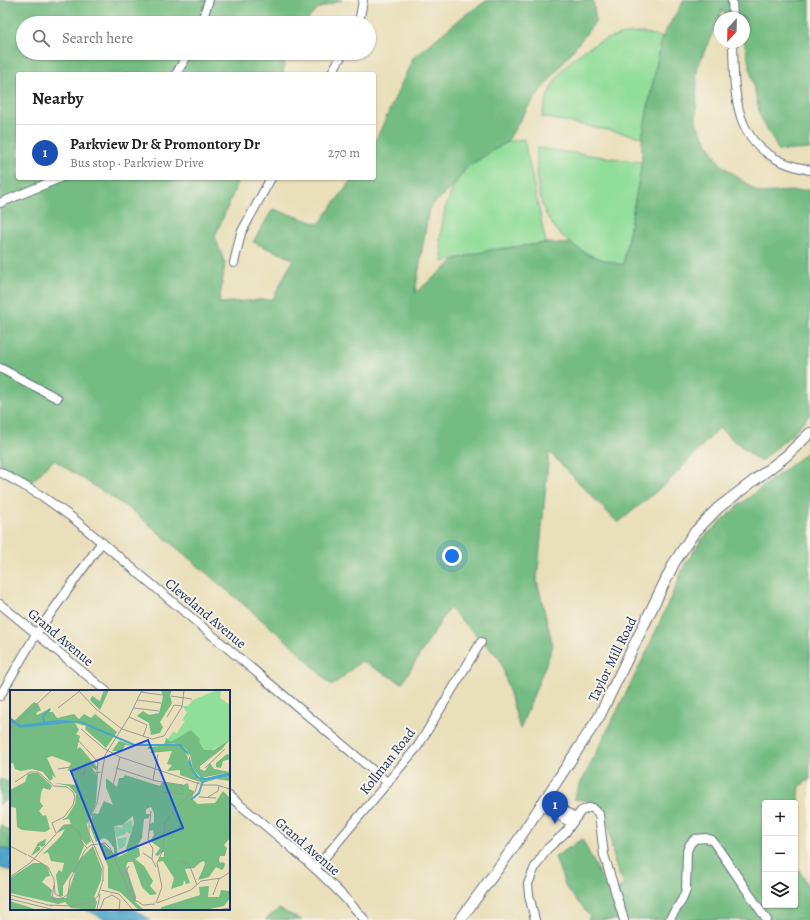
<!DOCTYPE html>
<meta charset="utf-8">
<style>
body{margin:0;font-family:Alegreya,serif;background:#f6f6f6;color:#222}
.controls{position:absolute;right:12px;bottom:12px;display:grid;overflow:hidden;border-radius:4px;box-shadow:0 1px 3px #0004}
.controls button{width:36px;height:36px;display:grid;place-items:center;padding:0;border:0;border-bottom:1px solid #e0e0e0;background:#fff;color:#222;font:20px sans-serif}
.compass{position:absolute;left:714px;top:12px;width:36px;height:36px;border-radius:50%;background:#fff;box-shadow:0 1px 3px #0004;rotate:202deg}
.you{position:absolute;left:452px;top:556px;width:14px;height:14px;margin:-10px;border:3px solid #fff;border-radius:50%;background:#1a73e8;box-shadow:0 0 0 6px #1a73e833}
.badge{display:grid;place-items:center;width:26px;height:26px;border-radius:50%;background:#d1495b;color:#fff;font-size:13px;font-weight:700}
.pin{position:absolute;translate:-50% -33px;filter:drop-shadow(0 1px 2px #0008)}
.pin::after{content:'';position:absolute;top:21px;width:14px;height:12px;background:inherit;clip-path:polygon(0 0,100% 0,50% 100%)}
.list{margin:0;padding:0;list-style:none}
h2{display:flex;justify-content:space-between;align-items:center;height:52px;margin:0;padding:0 16px;font-size:17px}
h2 small{font-size:13px;font-weight:400;color:#767676}
.list li{display:grid;grid-template-columns:26px 1fr auto;gap:12px;align-items:center;box-sizing:border-box;height:56px;padding:0 16px;border-top:1px solid #e0e0e0}
.list b{display:block;font-size:15px;white-space:nowrap}
.list p{margin:0;font-size:13px;white-space:nowrap;color:#767676}
.list em{font-size:13px;font-style:normal;color:#767676}
.icon{flex:none;width:22px;height:22px;fill:none;stroke:currentColor;stroke-width:2;stroke-linecap:round;stroke-linejoin:round}
.map{position:relative;flex:none;width:810px;height:920px;overflow:hidden}
.search{position:absolute;background:#fff;box-shadow:0 1px 3px #0004;left:16px;top:16px;width:360px;height:44px;display:flex;align-items:center;gap:10px;box-sizing:border-box;padding:0 14px;border-radius:22px;color:#767676;font-size:15px}
.panel{position:absolute;background:#fff;box-shadow:0 1px 3px #0004;left:16px;top:72px;width:360px;height:108px;border-radius:4px}
.map>svg:first-child{display:block}
.green{fill:#91dd9a;stroke:#56867c}
.forest{fill:#74bc82;stroke:#487670}
.water{fill:#4ba6c9;stroke:#336a94}
.lines{fill:none;stroke-linecap:round;stroke-linejoin:round}
.minor-casing{stroke:#636d7e;stroke-width:10}
.major-casing{stroke:#636d7e;stroke-width:12}
.minor{stroke:#fff;stroke-width:8}
.major{stroke:#fff;stroke-width:10}
.labels{text-anchor:middle;stroke-width:4;stroke-linejoin:round;paint-order:stroke}
.street-label{font-size:14px;fill:#1b2f5e;stroke:#f7f3e8}
.inset-river{fill:none;stroke:#4ba6c9;stroke-width:2}
.inset-road{fill:none;stroke:#979995;stroke-width:1}
.view{fill:#1d4ed8;fill-opacity:0.15;stroke:#1d4ed8;stroke-width:2}
.inset-edge{fill:none;stroke:#1b2f5e;stroke-width:2}
</style>
<div class="map">
<svg width="810" height="920" viewBox="0 0 810 920">
<rect width="100%" height="100%" fill="#f7f3e8"/>
<filter id="ink" filterUnits="userSpaceOnUse"><feTurbulence type="fractalNoise" baseFrequency=".025" numOctaves="2"/><feDisplacementMap in="SourceGraphic" scale="8" xChannelSelector="R" yChannelSelector="G"/><feConvolveMatrix kernelMatrix="1 2 1 2 8 2 1 2 1" color-interpolation-filters="sRGB"/></filter>
<filter id="wash" filterUnits="userSpaceOnUse"><feTurbulence type="fractalNoise" baseFrequency=".012" numOctaves="4" result="noise"/><feDisplacementMap in="SourceGraphic" scale="16" xChannelSelector="R" yChannelSelector="G"/><feGaussianBlur stdDeviation="0.9" result="paint"/><feColorMatrix in="noise" values="0 0 0 0 0 0 0 0 0 0 0 0 0 0 0 0 0 1.4 0 .05"/><feComposite in="paint" operator="in"/></filter>
<g filter="url(#wash)">
<rect width="100%" height="100%" fill="#e9dfba"/>
<path class="green" d="M 645,33 L 662,37 L 642,137 L 542,117 C 549,74 578,46 620,35 C 628,33 637,33 645,33 Z
M 524,139 L 546,243 L 490,250 L 443,262 L 440,238 L 445,209 L 454,185 L 467,167 L 491,151 L 507,142 Z
M 537,148 L 642,162 L 623,265 C 590,259 560,243 545,212 C 536,194 537,167 537,148 Z"/>
<path class="forest" d="M 0,0 L 342,0 L 317,9 L 305,23 L 23,23 L 23,53 L 286,53 L 283,74 L 18,74 L 18,178 L 240,178 L 215,236 L 225,264 L 219,303 L 273,299 L 293,259 L 253,242 L 273,209 L 319,224 L 353,178 L 374,178 L 374,144 L 413,58 L 465,15 L 488,0 L 593,0 L 596,21 L 528,107 L 507,142 L 467,167 L 454,185 L 429,208 L 415,293 L 456,259 L 490,250 L 546,243 L 572,244 L 590,256 L 623,265 L 642,162 L 642,137 L 662,37 L 684,0 L 810,0 L 810,149 L 779,151 L 760,116 L 744,40 L 744,18 L 728,18 L 722,10 L 697,69 L 696,123 L 720,164 L 759,193 L 810,190 L 810,414 L 790,436 L 760,462 L 719,428 L 669,481 L 618,523 L 549,452 L 537,581 L 553,646 L 520,729 L 500,659 L 449,608 L 402,683 L 361,661 L 332,686 L 294,647 L 133,511 L 54,460 L 26,487 L 0,472 Z
M 810,450 L 810,779 L 800,786 L 795,832 L 795,803 L 765,803 L 765,905 L 795,905 L 795,863 L 810,889 L 810,920 L 588,920 L 590,916 L 566,888 L 555,857 L 582,839 L 611,897 L 624,883 C 621,877 616,870 615,863 C 607,832 615,800 573,799 L 647,651 L 685,565 L 702,539 L 738,506 Z
M 0,779 L 11,783 L 11,798 L 2,802 L 0,805 Z
M 0,825 L 11,832 L 11,851 L 0,847 Z
M 279,909 L 302,920 L 265,920 Z"/>
<path class="water" d="M 0,847 L 11,851 L 11,871 L 0,868 Z
M 85,909 L 133,909 L 151,920 L 106,920 Z"/>
</g>
<g filter="url(#ink)">
<g class="lines">
<defs>
<path id="minor" d="M 732,0 L 733,18
M 201,23 L 209,0
M 359,23 L 363,0
M 733,42 C 734,105 735,156 810,170
M 176,74 L 189,53
M 331,74 L 343,53
M 0,203 L 60,178
M 234,263 L 241,233 L 271,178
M 0,368 L 57,398
M 0,472 L 42,496 L 74,519 L 388,783
M 0,604 L 106,691
M 0,696 L 36,634 L 102,542
M 229,796 C 277,835 325,873 365,920
M 546,798 L 575,818
M 541,805 L 571,823
M 316,868 L 418,746 L 481,642
M 535,920 L 529,895 L 528,884 L 535,867 L 547,849 L 565,833 L 581,811 L 588,808 L 593,808 L 599,814 L 604,855 L 624,920
M 669,920 L 682,900 L 686,890 L 687,851 L 690,844 L 695,839 L 706,838 L 712,840 L 722,854 L 767,920"/>
<path id="major" d="M 460,920 L 513,848 L 599,717 L 674,563 L 693,534 L 718,508 L 786,456 L 810,433"/>
</defs>
<use href="#minor" class="minor-casing"/>
<use href="#major" class="major-casing"/>
<use href="#minor" class="minor"/>
<use href="#major" class="major"/>
</g>
</g>
<g class="labels">
<g class="street-label">
<text transform="translate(206 613) rotate(40)" y="5">Cleveland Avenue</text>
<text transform="translate(61 637) rotate(40)" y="5">Grand Avenue</text>
<text transform="translate(612 659) rotate(-64)" y="5">Taylor Mill Road</text>
<text transform="translate(387 761) rotate(-52)" y="5">Kollman Road</text>
<text transform="translate(308 846) rotate(41)" y="5">Grand Avenue</text>
</g>
</g>
<g transform="translate(10 690)">
<rect width="220" height="220" fill="#e9dfba"/>
<path d="M 207,0 L 211,0 L 210,8 L 220,15 L 220,49 L 196,64 L 159,54 L 158,49 L 163,42 L 167,43 L 175,31 L 172,30 L 177,22 L 172,16 L 178,16 L 183,10 ZM 121,130 L 123,137 L 120,144 L 116,141 L 116,144 L 106,147 L 104,136 L 113,138 L 112,135 ZM 117,147 L 115,156 L 109,160 L 107,149 Z" fill="#91dd9a"/>
<path d="M 94,0 L 99,0 L 90,20 L 80,10 L 82,6 L 90,11 ZM 151,0 L 162,0 L 160,5 L 162,13 L 150,32 L 153,37 L 150,43 L 141,45 L 139,33 L 127,26 L 133,21 L 139,25 L 149,23 L 153,7 ZM 24,12 L 28,14 L 31,20 L 26,23 L 27,25 L 41,18 L 39,22 L 43,22 L 47,28 L 64,24 L 69,29 L 74,24 L 81,28 L 85,24 L 107,42 L 96,58 L 75,39 L 76,36 L 65,33 L 69,40 L 66,44 L 70,46 L 67,59 L 70,57 L 87,77 L 86,80 L 80,76 L 85,84 L 88,83 L 86,113 L 77,135 L 81,151 L 76,155 L 71,148 L 74,156 L 68,171 L 83,156 L 92,179 L 91,190 L 84,207 L 87,212 L 85,220 L 61,218 L 55,212 L 48,214 L 0,203 L 0,188 L 23,173 L 32,173 L 38,178 L 40,186 L 36,187 L 32,192 L 42,200 L 41,206 L 47,208 L 56,208 L 65,183 L 62,182 L 53,196 L 53,206 L 49,206 L 46,185 L 49,180 L 52,182 L 54,173 L 41,171 L 38,162 L 32,165 L 51,146 L 55,139 L 47,143 L 52,136 L 61,134 L 59,129 L 52,130 L 57,127 L 65,114 L 66,104 L 59,96 L 44,93 L 66,95 L 65,86 L 58,80 L 61,73 L 42,66 L 37,68 L 46,88 L 42,85 L 43,88 L 40,91 L 33,82 L 22,79 L 11,81 L 5,79 L 3,73 L 0,74 L 0,28 L 3,32 ZM 181,40 L 190,49 L 189,52 L 194,60 L 204,60 L 220,49 L 212,59 L 190,76 L 190,79 L 195,81 L 200,73 L 204,79 L 220,82 L 191,88 L 183,79 L 180,65 L 175,58 L 164,53 L 151,55 L 155,53 L 156,48 L 161,52 ZM 109,51 L 110,51 L 124,56 L 115,55 L 112,61 L 102,61 ZM 163,55 L 171,56 L 175,61 L 186,88 L 195,91 L 220,86 L 220,91 L 206,89 L 193,93 L 170,85 L 170,80 L 157,81 L 162,75 L 157,74 L 162,61 L 140,63 L 143,59 L 138,59 L 138,57 ZM 217,64 L 220,65 L 220,69 L 213,71 L 211,78 L 206,77 L 206,73 ZM 23,83 L 28,83 L 42,96 L 40,100 L 33,98 L 31,103 L 30,112 L 33,116 L 29,121 L 33,126 L 36,125 L 40,139 L 35,142 L 12,140 L 7,137 L 6,118 L 1,117 L 0,121 L 0,100 L 15,92 L 18,84 ZM 115,85 L 150,96 L 152,92 L 173,95 L 178,93 L 179,99 L 184,101 L 182,109 L 188,114 L 205,113 L 213,101 L 220,108 L 220,148 L 214,155 L 217,158 L 215,166 L 210,166 L 209,170 L 210,173 L 213,172 L 215,174 L 214,178 L 212,180 L 206,177 L 199,187 L 188,190 L 195,174 L 194,171 L 191,172 L 184,178 L 175,179 L 180,193 L 176,194 L 174,190 L 173,195 L 161,199 L 164,188 L 153,171 L 148,172 L 150,167 L 154,167 L 154,162 L 152,162 L 148,166 L 145,165 L 150,158 L 140,151 L 144,145 L 143,140 L 139,141 L 140,134 L 144,132 L 144,123 L 141,117 L 136,119 L 136,124 L 140,124 L 139,128 L 134,129 L 132,148 L 126,158 L 129,158 L 130,166 L 125,169 L 134,176 L 143,191 L 140,196 L 147,204 L 140,205 L 132,197 L 123,172 L 118,172 L 116,176 L 126,207 L 125,212 L 134,220 L 129,220 L 110,202 L 98,198 L 98,176 L 89,155 L 93,153 L 104,164 L 104,158 L 98,150 L 94,148 L 86,152 L 80,136 L 82,135 L 80,133 L 83,123 L 88,124 L 94,111 L 103,115 L 96,97 L 96,88 L 107,97 L 109,88 L 113,88 ZM 123,126 L 124,134 L 116,159 L 118,162 L 108,167 L 104,136 L 112,135 ZM 36,149 L 35,155 L 32,157 L 30,156 L 27,157 L 30,157 L 30,160 L 21,166 L 28,153 ZM 199,196 L 198,207 L 209,207 L 211,200 L 220,201 L 220,208 L 214,216 L 194,220 L 150,220 L 152,217 L 190,205 L 189,197 ZM 0,211 L 28,220 L 0,220 Z" fill="#74bc82" fill-rule="evenodd"/>
<path d="M 0,27 L 11,35 L 47,30 L 71,31 L 125,54 L 170,54 L 178,62 L 183,79 L 189,87 L 196,88 L 220,82 L 220,86 L 195,91 L 186,88 L 179,74 L 179,66 L 169,56 L 124,56 L 68,32 L 10,38 L 1,32 Z" fill="#4ba6c9"/>
<path class="inset-river" d="M 34,32 L 33,26 L 40,19M 181,110 L 189,103 L 193,91"/>
<path class="inset-road" d="M 68,0 L 86,19 L 112,39M 131,2 L 152,5M 161,6 L 182,9M 127,10 L 151,13M 48,18 L 71,0M 124,18 L 149,21M 119,27 L 137,35 L 133,47M 157,27 L 164,15 L 172,16M 0,39 L 42,0M 71,39 L 93,58 L 110,67 L 193,95 L 207,95 L 220,99M 112,39 L 142,49 L 154,46 L 172,17 L 174,0M 69,51 L 88,72 L 87,82M 106,78 L 146,91 L 173,95M 195,78 L 215,59M 48,79 L 61,77 L 74,85 L 76,71 L 85,83 L 91,82M 143,90 L 148,64M 5,92 L 20,82 L 28,82 L 44,96 L 57,97 L 63,102 L 65,107 L 63,115 L 54,127 L 42,133 L 46,143M 103,95 L 110,67M 153,102 L 173,104 L 174,101 L 168,95M 189,107 L 206,108M 198,107 L 208,101 L 209,96M 141,121 L 138,150 L 143,159 L 142,169M 0,156 L 17,165M 133,163 L 142,169 L 146,177M 18,165 L 38,177 L 44,189 L 45,204 L 53,208 L 58,204 L 60,190 L 75,160 L 81,155 L 95,153 L 100,158 L 122,208 L 133,215 L 145,214M 170,171 L 179,174 L 187,195M 119,176 L 116,181 L 126,212M 0,187 L 20,173 L 54,135 L 60,135 L 69,142 L 73,154 L 77,158M 93,191 L 93,177 L 79,143 L 79,130 L 87,113 L 95,65 L 119,27 L 132,0M 44,195 L 42,208 L 47,210 L 50,208M 91,200 L 109,204 L 123,220M 0,205 L 42,216M 203,205 L 209,189M 0,209 L 45,220M 146,213 L 152,197 L 147,173 L 153,160 L 155,132 L 171,112 L 185,102 L 188,92M 147,213 L 181,200 L 191,191 L 211,188 L 220,182M 40,215 L 61,216 L 81,212 L 88,206 L 93,190M 87,220 L 90,204M 90,220 L 94,209 L 102,205 L 110,210 L 109,220M 206,220 L 220,218"/>
<path class="view" d="M 138,50 L 173,138 L 96,169 L 61,81 Z"/>
<rect width="220" height="220" class="inset-edge"/>
</g>
</svg>
<div class="controls">
<button>+</button>
<button>−</button>
<button><svg class="icon" aria-label="layers" viewBox="0 0 24 24"><path d="M12 4l9 5-9 5-9-5zM3 14l9 5 9-5"/></svg></button>
</div>
<svg class="compass" viewBox="-18 -18 36 36"><path d="M0-13l5 13h-10z" fill="#e53935"/><path d="M0 13l5-13h-10z" fill="#767676"/></svg>
<div class="you"></div>
<div class="pin badge" style="left:555px;top:824px;background:#1a4fb4">1</div>
<div class="search"><svg class="icon" aria-label="search" viewBox="0 0 24 24"><circle cx="10" cy="10" r="6"/><path d="M15 15l6 6"/></svg>Search here</div>
<section class="panel">
<h2>Nearby<small></small></h2>
<ul class="list">
<li><span class="badge" style="background:#1a4fb4">1</span><div><b>Parkview Dr &amp; Promontory Dr</b><p>Bus stop · Parkview Drive</p></div><em>270 m</em></li>
</ul>
</section>
</div>
